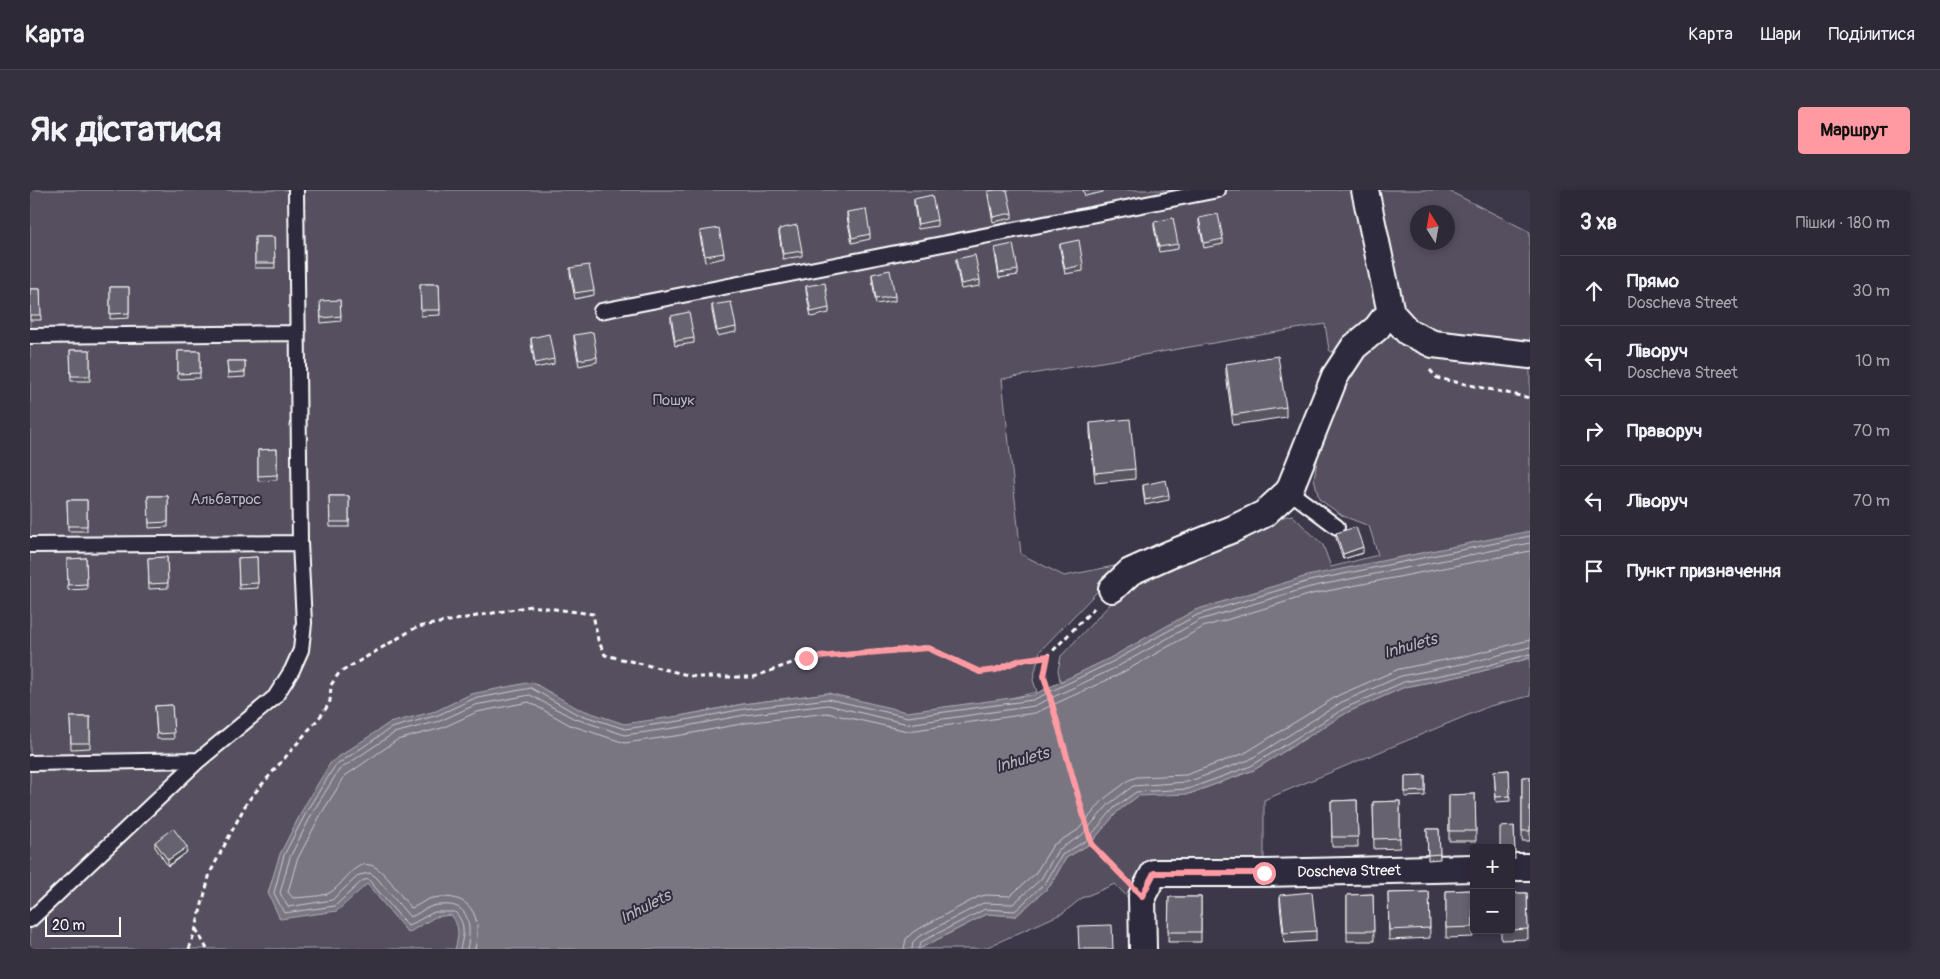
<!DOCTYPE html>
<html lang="uk">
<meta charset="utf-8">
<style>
body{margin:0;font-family:Pangolin,sans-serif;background:#35313f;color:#f1f3f6}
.controls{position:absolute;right:15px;bottom:15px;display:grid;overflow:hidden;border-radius:5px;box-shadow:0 2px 8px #0003}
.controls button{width:45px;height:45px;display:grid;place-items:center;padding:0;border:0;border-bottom:1px solid #484552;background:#2d2937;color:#f1f3f6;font:25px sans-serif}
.compass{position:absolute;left:1380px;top:15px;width:45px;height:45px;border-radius:50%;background:#2d2937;box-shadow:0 2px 8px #0003;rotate:349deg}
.scale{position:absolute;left:15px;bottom:12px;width:76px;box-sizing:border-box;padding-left:5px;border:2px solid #fff;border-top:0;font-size:14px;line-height:18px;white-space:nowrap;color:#fff;-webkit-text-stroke:4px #2f2a3d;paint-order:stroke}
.stop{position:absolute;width:15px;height:15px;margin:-11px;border:4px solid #ff9aa2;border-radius:50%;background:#fff}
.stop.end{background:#ff9aa2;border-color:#fff;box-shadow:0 1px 5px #0008}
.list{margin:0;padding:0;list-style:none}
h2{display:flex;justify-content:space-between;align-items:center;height:65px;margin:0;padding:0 20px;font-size:21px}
h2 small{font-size:16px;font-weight:400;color:#a7a6ad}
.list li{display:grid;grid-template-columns:32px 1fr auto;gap:15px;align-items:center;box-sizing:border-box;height:70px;padding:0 20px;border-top:1px solid #484552}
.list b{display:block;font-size:19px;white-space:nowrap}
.list p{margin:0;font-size:16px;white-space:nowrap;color:#a7a6ad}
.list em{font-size:16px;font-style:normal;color:#a7a6ad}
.icon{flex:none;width:28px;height:28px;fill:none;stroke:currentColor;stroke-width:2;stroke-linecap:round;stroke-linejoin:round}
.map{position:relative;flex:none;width:1500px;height:759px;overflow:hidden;border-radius:5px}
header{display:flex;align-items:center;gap:30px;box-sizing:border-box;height:70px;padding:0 25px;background:#2d2937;border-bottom:1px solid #484552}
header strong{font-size:24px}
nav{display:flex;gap:28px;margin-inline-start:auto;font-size:18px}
.intro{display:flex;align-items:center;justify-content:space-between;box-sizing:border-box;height:120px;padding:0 30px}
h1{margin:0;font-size:35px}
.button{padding:12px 22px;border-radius:5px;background:#ff9aa2;color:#111;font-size:18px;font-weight:700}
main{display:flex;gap:30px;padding:0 30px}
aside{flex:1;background:#2d2937;border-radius:5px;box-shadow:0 2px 8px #0003}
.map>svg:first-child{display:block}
.green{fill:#555060;stroke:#aaa8b0;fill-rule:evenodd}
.water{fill:#797682;stroke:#afadb4}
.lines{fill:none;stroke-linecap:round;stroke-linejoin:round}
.shore{stroke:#c9c8cd;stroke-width:1}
.lane-casing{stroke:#fff;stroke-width:18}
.street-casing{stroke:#fff;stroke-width:30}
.path{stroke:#fff;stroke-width:3;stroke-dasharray:5 4;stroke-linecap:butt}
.lane{stroke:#2f2a3d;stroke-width:14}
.street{stroke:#2f2a3d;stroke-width:26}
.wall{fill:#585460;stroke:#fff}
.shaded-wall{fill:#47454e;stroke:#fff}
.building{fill:#666270;stroke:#fff}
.route{stroke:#ff9aa2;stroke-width:6}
.labels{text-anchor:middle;stroke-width:4;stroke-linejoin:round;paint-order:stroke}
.park-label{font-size:15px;fill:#bbb9bf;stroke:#2f2a3d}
.street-label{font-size:15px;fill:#fff;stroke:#2f2a3d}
.water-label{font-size:16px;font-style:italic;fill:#b5b4ba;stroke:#2f2a3d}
</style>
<header>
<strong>Карта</strong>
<nav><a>Карта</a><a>Шари</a><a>Поділитися</a></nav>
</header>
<div class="intro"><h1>Як дістатися</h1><a class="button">Маршрут</a></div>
<main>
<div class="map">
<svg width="1500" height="759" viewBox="0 0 1500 759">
<rect width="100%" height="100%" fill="#3c3749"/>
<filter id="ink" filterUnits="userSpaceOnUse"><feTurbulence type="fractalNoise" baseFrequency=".02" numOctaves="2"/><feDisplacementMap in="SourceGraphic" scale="10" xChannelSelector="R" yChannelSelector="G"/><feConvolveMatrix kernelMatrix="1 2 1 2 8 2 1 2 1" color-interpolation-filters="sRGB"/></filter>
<g filter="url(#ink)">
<path class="green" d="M 0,0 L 1417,0 L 1500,42 L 1500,353 L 1030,491 L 1028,480 L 1031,466 L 1086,408 L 1140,376 L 1205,346 L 1253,327 L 1262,325 L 1293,355 L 1301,377 L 1348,365 L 1339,336 L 1313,326 L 1289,309 L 1284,288 L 1290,255 L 1323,178 L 1299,160 L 1295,134 L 972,189 L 991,364 L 1034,386 L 1094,374 L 1010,461 L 1003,490 L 1007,502 L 871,533 L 798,503 L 713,514 L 645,527 L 333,682 L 416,707 L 442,759 L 0,759 ZM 1388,22 L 1418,22 L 1418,52 L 1388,52 Z
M 1500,468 L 1500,506 L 1460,516 L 1234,610 L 1234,674 L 1124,683 L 1102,712 L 1085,694 L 1052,708 L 1033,723 L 953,759 L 889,759 L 957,724 L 986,726 L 1020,696 L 1036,668 L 1060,654 L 1088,621 L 1108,606 L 1133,583 L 1159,604 L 1224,580 L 1318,522 L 1375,497 L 1445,483 Z"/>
<path class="water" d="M 1500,341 L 1500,468 L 1445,483 L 1375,497 L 1318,522 L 1224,580 L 1159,604 L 1108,606 L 1088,621 L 1060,654 L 1036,668 L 1020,696 L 986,726 L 957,724 L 889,759 L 425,759 C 429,746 430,736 421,725 L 405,727 L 378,743 L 337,694 L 307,721 L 250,729 L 238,703 L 250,664 L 275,615 L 301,572 L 359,533 L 406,521 L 441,504 L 502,492 L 547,518 L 594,534 L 649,526 L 713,514 L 798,503 L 877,522 L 1003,505 L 1080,468 L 1165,420 L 1277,386 Z"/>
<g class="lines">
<path class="shore" d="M 430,759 C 434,743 436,734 425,722 L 404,722 L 378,736 L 338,689 L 332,691 L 305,716 L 254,723 L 244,703 L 254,665 L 279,617 L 305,576 L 361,538 L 408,525 L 443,509 L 501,498 L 545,523 L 595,539 L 650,531 L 714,519 L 798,509 L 878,527 L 1003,510 L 1082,472 L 1167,425 L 1279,391 L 1500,346
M 437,759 C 442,737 440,712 412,715 C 408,715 404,715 400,717 C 393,719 387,725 380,727 L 346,687 L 340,683 L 329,685 L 302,710 L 258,717 L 250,703 L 260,667 L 284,620 L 309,580 L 364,543 L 410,531 L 445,515 L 500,505 L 543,528 L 595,545 L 651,537 L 715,525 L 798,515 L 878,534 L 1004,516 L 1085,478 L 1170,430 L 1280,397 L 1500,353
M 445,759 C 453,725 440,702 403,708 C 395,709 389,716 381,718 C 370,706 361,689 348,679 C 325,662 314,698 297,704 C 287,707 273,707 263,708 L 258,702 L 267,670 L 291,624 L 315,586 L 367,550 L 412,538 L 447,522 L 499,512 L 540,535 L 595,553 L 652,545 L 716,533 L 797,523 L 878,541 L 1005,523 L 1088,485 L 1173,437 L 1282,404 L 1500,361
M 874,759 L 876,749 L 883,742 L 948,707 L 956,705 L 980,706 L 1005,684 L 1023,655 L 1048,640 L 1074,609 L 1099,590 L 1107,587 L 1156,585 L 1215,563 L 1309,505 L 1369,479 L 1440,465 L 1500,450
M 882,759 L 883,752 L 888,747 L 953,713 L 983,714 L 1011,689 L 1028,660 L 1052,645 L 1079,614 L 1103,596 L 1157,592 L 1219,570 L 1312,512 L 1371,486 L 1442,472 L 1500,457
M 888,759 L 891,752 L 955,719 L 985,721 L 1016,692 L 1032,665 L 1057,650 L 1084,618 L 1106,602 L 1158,599 L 1221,576 L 1315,518 L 1374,492 L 1444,479 L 1500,464"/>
<defs>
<path id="lane" d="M 571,121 L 1188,0
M 0,146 L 268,143
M 1259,301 L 1307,337
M 0,355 L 270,353
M 0,573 L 169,570
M 0,730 L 169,570 L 245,507 L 262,480 L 271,460 L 274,433 L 270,353 L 266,0"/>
<path id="street" d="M 1361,123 L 1378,142 L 1403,154 L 1500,165
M 1082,399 L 1100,382 L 1140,364 L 1203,339 L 1234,324 L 1259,301 L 1305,186 L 1324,157 L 1347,138 L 1353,130 L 1361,123 L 1335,0
M 1481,677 L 1500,677
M 1113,759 L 1112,706 L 1124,683 L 1234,683 L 1444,678"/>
</defs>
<use href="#lane" class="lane-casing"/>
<use href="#street" class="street-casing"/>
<path class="path" d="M 1400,180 L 1407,188 L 1500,208
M 1064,418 L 1017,467 L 1014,486 L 1062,655 L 1094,688
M 166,739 L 177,759
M 159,759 L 166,738 L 180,683 L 217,612 L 294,522 L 300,511 L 301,495 L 309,483 L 387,437 L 501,416 L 563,424 L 568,450 L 575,465 L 666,487 L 724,487 L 775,468 L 898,457 L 949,482 L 966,479 L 990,470 L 1017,467"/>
<use href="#lane" class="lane"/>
<use href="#street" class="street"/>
</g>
<path class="wall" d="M 1053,0 L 1073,0 L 1073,2 L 1055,6 Z
M 958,1 L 982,23 L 982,28 L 963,32 L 958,6 Z
M 884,9 L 907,30 L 907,36 L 888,39 L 884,14 Z
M 817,22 L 840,44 L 840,49 L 822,53 L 817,27 Z
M 1169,28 L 1193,49 L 1193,54 L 1174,58 L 1169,33 Z
M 1124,32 L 1148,54 L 1148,59 L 1129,62 L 1124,37 Z
M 749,39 L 772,61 L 772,66 L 753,69 L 749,44 Z
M 670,41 L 694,63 L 694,68 L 675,72 L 670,46 Z
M 225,47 L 244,47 L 245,78 L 225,78 Z
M 1030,54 L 1053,75 L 1053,81 L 1035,84 L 1030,59 Z
M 965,58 L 988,80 L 988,85 L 969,88 L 965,63 Z
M 926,69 L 950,90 L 950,96 L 931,99 L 926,74 Z
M 540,78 L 564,100 L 564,105 L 545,109 L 540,83 Z
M 842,84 L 865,106 L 865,111 L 846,114 L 842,89 Z
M 390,94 L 409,94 L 410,125 L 391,126 Z
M 776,96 L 799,118 L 799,123 L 781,127 L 776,101 Z
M 80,97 L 99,97 L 99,128 L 80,129 Z
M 0,99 L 10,99 L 11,130 L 0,130 Z
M 310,110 L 311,131 L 291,133 L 290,116 Z
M 682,115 L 706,137 L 706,142 L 687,146 L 682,121 Z
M 641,126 L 664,148 L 664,153 L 645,156 L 641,131 Z
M 544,145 L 567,167 L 567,172 L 549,176 L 544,150 Z
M 501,148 L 524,169 L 524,174 L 505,178 L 501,153 Z
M 40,160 L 60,160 L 60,191 L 41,191 Z
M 148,161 L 170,161 L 170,188 L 148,189 Z
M 197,171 L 215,171 L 215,187 L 198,188 Z
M 1196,174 L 1256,217 L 1256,227 L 1203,235 L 1196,184 Z
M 1060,233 L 1105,279 L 1105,289 L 1065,293 L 1060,243 Z
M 247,259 L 247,290 L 228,291 L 228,260 Z
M 1113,295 L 1139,305 L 1139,310 L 1115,315 L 1113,300 Z
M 118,306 L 138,306 L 138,337 L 119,338 Z
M 299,306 L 319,306 L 319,337 L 300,337 Z
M 37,310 L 57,310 L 57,341 L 38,341 Z
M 1306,343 L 1333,363 L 1313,369 L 1306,348 Z
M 137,367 L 138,398 L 119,399 L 118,368 Z
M 227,367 L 228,398 L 209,399 L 208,368 Z
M 56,368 L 57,399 L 38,400 L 37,369 Z
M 142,515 L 144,549 L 127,549 L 125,516 Z
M 40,527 L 60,527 L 60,558 L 41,559 Z
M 1479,580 L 1480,611 L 1466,612 L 1464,581 Z
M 1395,585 L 1395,606 L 1375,607 L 1375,586 Z
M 1492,587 L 1500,587 L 1500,651 L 1492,651 Z
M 1445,604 L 1446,651 L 1419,651 L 1419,605 Z
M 1327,610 L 1328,657 L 1302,657 L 1301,611 Z
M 1370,611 L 1370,658 L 1344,659 L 1343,612 Z
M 1484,636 L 1485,669 L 1481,669 L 1481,658 Z
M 1397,639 L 1409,639 L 1410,669 L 1398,670 Z
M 125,652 L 157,662 L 138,676 L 125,657 Z
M 1442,700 L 1443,747 L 1416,748 L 1416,701 Z
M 1399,702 L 1400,748 L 1359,750 L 1358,703 Z
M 1481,703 L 1497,703 L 1498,749 L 1471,750 L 1471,740 L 1481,740 Z
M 1343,704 L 1344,751 L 1317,751 L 1317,705 Z
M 1250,705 L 1286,741 L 1286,751 L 1254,753 L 1250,715 Z
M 1139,707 L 1171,707 L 1171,752 L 1138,752 Z"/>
<path class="shaded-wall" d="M 1333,357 L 1333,363 L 1313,369 L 1313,364 Z
M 157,657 L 157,662 L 138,676 L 138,670 Z"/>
<path class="building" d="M 966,0 L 977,0 L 982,23 L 963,27 L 958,1 Z
M 902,5 L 907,30 L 888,34 L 884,9 Z
M 836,19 L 840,44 L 822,48 L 817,22 Z
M 1188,24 L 1193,49 L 1174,53 L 1169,28 Z
M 1143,28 L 1148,54 L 1129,57 L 1124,32 Z
M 767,35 L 772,61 L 753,64 L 749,39 Z
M 689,38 L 694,63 L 675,66 L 670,41 Z
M 225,47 L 244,47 L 245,73 L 225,73 Z
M 1049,50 L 1053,75 L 1035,79 L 1030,54 Z
M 983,54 L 988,80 L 969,83 L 965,58 Z
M 945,65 L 950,90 L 931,94 L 926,69 Z
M 559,75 L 564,100 L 545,103 L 540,78 Z
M 860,80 L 865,106 L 846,109 L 842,84 Z
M 795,93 L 799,118 L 781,122 L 776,96 Z
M 390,94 L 409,94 L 410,120 L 391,120 Z
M 80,97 L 99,97 L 99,123 L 80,124 Z
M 0,99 L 10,99 L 11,125 L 0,125 Z
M 310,110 L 311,126 L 291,128 L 290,111 Z
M 701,112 L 706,137 L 687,141 L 682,115 Z
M 659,122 L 664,148 L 645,151 L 641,126 Z
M 563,142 L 567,167 L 549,170 L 544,145 Z
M 519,144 L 524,169 L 505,173 L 501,148 Z
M 40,160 L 60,160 L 60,186 L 41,186 Z
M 148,161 L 170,161 L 170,183 L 148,184 Z
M 1248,166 L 1256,217 L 1203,225 L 1196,174 Z
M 197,171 L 215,171 L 215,182 L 198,183 Z
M 1100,229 L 1105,279 L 1065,283 L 1060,233 Z
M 247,259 L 247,285 L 228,286 L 228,260 Z
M 1136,290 L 1139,305 L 1115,310 L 1113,295 Z
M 118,306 L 138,306 L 138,332 L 119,333 Z
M 299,306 L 319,306 L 319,332 L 300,332 Z
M 37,310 L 57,310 L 57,336 L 38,336 Z
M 1326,337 L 1333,357 L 1313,364 L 1306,343 Z
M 137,367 L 138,393 L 119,394 L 118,368 Z
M 227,367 L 228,393 L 209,394 L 208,368 Z
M 56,368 L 57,394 L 38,395 L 37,369 Z
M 142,515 L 144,543 L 127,544 L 125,516 Z
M 40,527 L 60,527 L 60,553 L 41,553 Z
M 1479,580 L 1480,606 L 1466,607 L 1464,581 Z
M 1395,585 L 1395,601 L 1375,602 L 1375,586 Z
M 1492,587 L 1500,587 L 1500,641 L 1492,641 Z
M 1445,604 L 1446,641 L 1419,641 L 1419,605 Z
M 1327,610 L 1328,647 L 1302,647 L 1301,611 Z
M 1370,611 L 1370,648 L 1344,649 L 1343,612 Z
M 1484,636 L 1485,664 L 1481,664 L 1481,658 L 1470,658 L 1470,637 Z
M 143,638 L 157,657 L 138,670 L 125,652 Z
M 1397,639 L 1409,639 L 1410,664 L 1398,665 Z
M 1442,700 L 1443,737 L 1416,738 L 1416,701 Z
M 1282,702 L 1286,741 L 1254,743 L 1250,705 Z
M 1399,702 L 1400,738 L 1359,740 L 1358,703 Z
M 1481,703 L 1497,703 L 1498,739 L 1481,740 Z
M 1343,704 L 1344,741 L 1317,741 L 1317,705 Z
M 1139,707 L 1171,707 L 1171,742 L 1138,742 Z
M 1082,735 L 1083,759 L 1049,759 L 1048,736 Z"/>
</g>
<g class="lines" filter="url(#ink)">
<path class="route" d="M 776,468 L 898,458 L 950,482 L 966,480 L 990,470 L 1018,466 L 1014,486 L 1062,655 L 1112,706 L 1124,683 L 1234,683"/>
</g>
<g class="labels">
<g class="park-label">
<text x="644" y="215">Пошук</text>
<text x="196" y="314">Альбатрос</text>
</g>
<g class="street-label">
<text transform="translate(1319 681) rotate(-1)" y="5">Doscheva Street</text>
</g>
<g class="water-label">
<text transform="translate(1380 455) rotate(-16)" y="6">Inhulets</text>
<text transform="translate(992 569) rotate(-16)" y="6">Inhulets</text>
<text transform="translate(615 716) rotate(-27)" y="6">Inhulets</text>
</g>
</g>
</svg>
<div class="controls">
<button>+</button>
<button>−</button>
</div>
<svg class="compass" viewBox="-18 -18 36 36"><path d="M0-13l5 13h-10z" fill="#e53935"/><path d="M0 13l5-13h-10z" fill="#a7a6ad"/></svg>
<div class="scale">20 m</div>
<div class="stop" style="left:1234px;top:683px"></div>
<div class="stop end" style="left:776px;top:468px"></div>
</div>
<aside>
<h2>3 хв<small>Пішки · 180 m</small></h2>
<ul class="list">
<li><svg class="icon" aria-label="ahead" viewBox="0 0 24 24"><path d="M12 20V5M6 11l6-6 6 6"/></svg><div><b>Прямо</b><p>Doscheva Street</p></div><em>30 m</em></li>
<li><svg class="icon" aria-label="left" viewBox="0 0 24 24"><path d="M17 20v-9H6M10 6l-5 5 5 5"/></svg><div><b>Ліворуч</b><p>Doscheva Street</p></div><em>10 m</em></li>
<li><svg class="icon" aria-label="right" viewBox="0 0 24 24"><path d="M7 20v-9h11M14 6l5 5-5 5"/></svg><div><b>Праворуч</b></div><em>70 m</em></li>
<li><svg class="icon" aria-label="left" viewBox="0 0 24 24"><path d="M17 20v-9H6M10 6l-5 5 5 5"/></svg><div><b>Ліворуч</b></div><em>70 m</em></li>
<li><svg class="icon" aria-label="arrive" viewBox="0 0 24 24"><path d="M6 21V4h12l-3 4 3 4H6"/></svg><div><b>Пункт призначення</b></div></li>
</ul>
</aside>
</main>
